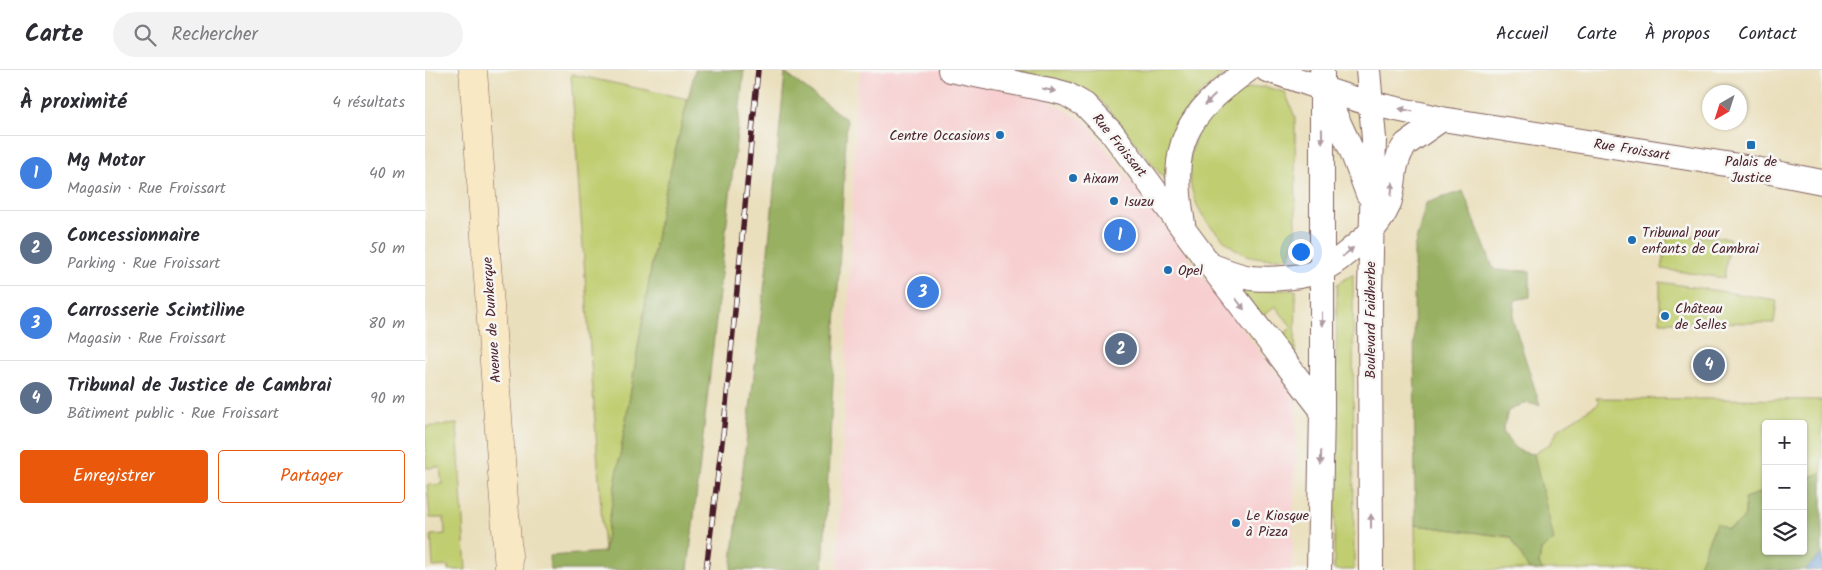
<!DOCTYPE html>
<html lang="fr">
<meta charset="utf-8">
<style>
body{margin:0;font-family:Kalam,sans-serif;background:#f2f2f3;color:#2b2b33}
.controls{position:absolute;right:15px;bottom:15px;display:grid;overflow:hidden;border-radius:5px;box-shadow:0 1px 4px #0004}
.controls button{width:45px;height:45px;display:grid;place-items:center;padding:0;border:0;border-bottom:1px solid #e1e1e2;background:#fff;color:#2b2b33;font:25px sans-serif}
.compass{position:absolute;left:1277px;top:15px;width:45px;height:45px;border-radius:50%;background:#fff;box-shadow:0 1px 4px #0004;rotate:219deg}
.you{position:absolute;left:875px;top:181px;width:18px;height:18px;margin:-12px;border:4px solid #fff;border-radius:50%;background:#1a73e8;box-shadow:0 0 0 8px #1a73e833}
.badge{display:grid;place-items:center;width:32px;height:32px;border-radius:50%;background:#ea580c;color:#fff;font-size:16px;font-weight:700}
.pin{position:absolute;translate:-50% -50%;border:2px solid #fff;box-shadow:0 1px 5px #0006}
.list{margin:0;padding:0;list-style:none}
h2{display:flex;justify-content:space-between;align-items:center;height:65px;margin:0;padding:0 20px;font-size:21px}
h2 small{font-size:16px;font-weight:400;color:#7c7c81}
.list li{display:grid;grid-template-columns:32px 1fr auto;gap:15px;align-items:center;box-sizing:border-box;height:75px;padding:0 20px;border-top:1px solid #e1e1e2}
.list b{display:block;font-size:19px;white-space:nowrap}
.list p{margin:0;font-size:16px;white-space:nowrap;color:#7c7c81}
.list em{font-size:16px;font-style:normal;color:#7c7c81}
.actions{display:flex;gap:10px;padding:15px 20px}
.actions a{flex:1;padding:11px 0;border:1px solid #ea580c;border-radius:5px;text-align:center;font-size:18px;color:#ea580c}
.actions .main{background:#ea580c;color:#fff}
.icon{flex:none;width:28px;height:28px;fill:none;stroke:currentColor;stroke-width:2;stroke-linecap:round;stroke-linejoin:round}
.map{position:relative;flex:none;width:1397px;height:500px;overflow:hidden}
header{display:flex;align-items:center;gap:30px;box-sizing:border-box;height:70px;padding:0 25px;background:#fff;border-bottom:1px solid #e1e1e2}
header strong{font-size:24px}
nav{display:flex;gap:28px;margin-inline-start:auto;font-size:18px}
.search{width:350px;height:45px;background:#f2f2f3;display:flex;align-items:center;gap:12px;box-sizing:border-box;padding:0 18px;border-radius:28px;color:#7c7c81;font-size:19px}
main{display:flex}
aside{flex:1;background:#fff}
.map>svg:first-child{display:block}
.built{fill:#f7cfd0}
.green{fill:#c0cd6f;stroke:#85764d}
.forest{fill:#98b062;stroke:#716846}
.water{fill:#689fd6;stroke:#595f80}
.lines{fill:none;stroke-linecap:round;stroke-linejoin:round}
.minor-casing{stroke:#82625e;stroke-width:26}
.secondary-casing{stroke:#82625e;stroke-width:29}
.minor{stroke:#fff;stroke-width:24}
.secondary{stroke:#f8e8c3;stroke-width:28}
.rail-casing{stroke:#4a1f2b;stroke-width:5.5}
.rail{stroke:#f6f6f2;stroke-width:4;stroke-dasharray:11;stroke-linecap:butt}
.oneway{fill:#ae9aa0}
.poi-dot{fill:#1f6fb2;stroke:#f6f6f2;stroke-width:2}
.labels{text-anchor:middle;stroke-width:5;stroke-linejoin:round;paint-order:stroke}
.poi-label{font-size:14px;fill:#4a1f2b;stroke:#f6f6f2;text-anchor:start}
.street-label{font-size:14px;fill:#4a1f2b;stroke:#f6f6f2}
</style>
<header>
<strong>Carte</strong>
<div class="search"><svg class="icon" aria-label="search" viewBox="0 0 24 24"><circle cx="10" cy="10" r="6"/><path d="M15 15l6 6"/></svg>Rechercher</div>
<nav><a>Accueil</a><a>Carte</a><a>À propos</a><a>Contact</a></nav>
</header>
<main>
<aside>
<h2>À proximité<small>4 résultats</small></h2>
<ul class="list">
<li><span class="badge" style="background:#3f7fe0">1</span><div><b>Mg Motor</b><p>Magasin · Rue Froissart</p></div><em>40 m</em></li>
<li><span class="badge" style="background:#5c6f8a">2</span><div><b>Concessionnaire</b><p>Parking · Rue Froissart</p></div><em>50 m</em></li>
<li><span class="badge" style="background:#3f7fe0">3</span><div><b>Carrosserie Scintiline</b><p>Magasin · Rue Froissart</p></div><em>80 m</em></li>
<li><span class="badge" style="background:#5c6f8a">4</span><div><b>Tribunal de Justice de Cambrai</b><p>Bâtiment public · Rue Froissart</p></div><em>90 m</em></li>
</ul>
<div class="actions"><a class="main">Enregistrer</a><a>Partager</a></div>
</aside>
<div class="map">
<svg width="1397" height="500" viewBox="0 0 1397 500">
<rect width="100%" height="100%" fill="#f6f6f2"/>
<filter id="ink" filterUnits="userSpaceOnUse"><feTurbulence type="fractalNoise" baseFrequency=".02" numOctaves="2"/><feDisplacementMap in="SourceGraphic" scale="10" xChannelSelector="R" yChannelSelector="G"/><feConvolveMatrix kernelMatrix="1 2 1 2 8 2 1 2 1" color-interpolation-filters="sRGB"/></filter>
<filter id="wash" filterUnits="userSpaceOnUse"><feTurbulence type="fractalNoise" baseFrequency=".0096" numOctaves="4" result="noise"/><feDisplacementMap in="SourceGraphic" scale="20" xChannelSelector="R" yChannelSelector="G"/><feGaussianBlur stdDeviation="1.12" result="paint"/><feColorMatrix in="noise" values="0 0 0 0 0 0 0 0 0 0 0 0 0 0 0 0 0 1.4 0 .05"/><feComposite in="paint" operator="in"/></filter>
<g filter="url(#wash)">
<rect width="100%" height="100%" fill="#eadfbc"/>
<path class="built" d="M 437,0 L 633,0 L 627,32 L 661,52 L 872,330 L 867,500 L 413,500 L 432,18 Z"/>
<path class="green" d="M 580,0 L 779,0 L 798,4 L 797,7 L 777,22 L 765,36 L 743,111 L 741,111 L 679,34 C 654,8 614,6 580,0 Z
M 146,4 L 263,29 L 236,139 L 179,482 Z
M 840,17 L 860,22 L 870,47 L 871,167 L 864,187 C 850,189 835,189 822,185 C 811,182 802,172 794,165 C 763,136 756,96 775,57 C 778,51 786,46 791,41 C 809,23 813,18 840,17 Z
M 1243,165 L 1305,168 L 1299,208 L 1237,199 Z
M 928,204 L 929,500 L 909,500 L 912,214 Z
M 1235,212 L 1352,230 L 1349,253 L 1235,252 Z
M 818,217 L 842,220 L 871,220 L 870,291 L 853,269 L 867,257 L 850,236 L 836,247 L 816,221 Z
M 1171,328 L 1397,330 L 1397,403 L 1378,409 L 1378,354 L 1341,354 L 1341,421 L 1319,428 C 1322,447 1320,452 1302,459 L 1291,454 L 1272,500 L 1117,500 L 1114,494 L 1116,480 L 1109,384 L 1126,373 L 1133,359 L 1174,333 Z
M 32,354 L 41,500 L 23,500 L 23,496 L 8,497 L 6,465 L 20,464 L 19,448 L 5,448 L 2,415 L 17,414 L 15,397 L 1,398 L 0,357 Z
M 990,455 L 1107,470 L 1113,500 L 991,500 Z"/>
<path class="forest" d="M 270,0 L 319,0 L 263,500 L 125,500 L 125,486 L 179,482 L 236,139 Z
M 360,3 L 422,50 L 398,500 L 306,500 L 341,203 Z
M 1038,121 L 1069,200 L 1105,201 L 1105,227 L 1090,230 L 1088,250 L 1115,335 L 1099,333 L 1083,341 L 1078,361 C 1087,377 1091,382 1109,384 L 1129,470 L 1116,480 L 1114,494 L 1117,500 L 1104,500 L 1086,467 L 990,455 L 989,178 L 1001,133 Z
M 1397,403 L 1397,500 L 1272,500 L 1291,453 L 1302,459 C 1320,452 1322,447 1319,428 L 1341,421 L 1341,481 L 1378,481 L 1378,409 Z"/>
<path class="water" d="M 1397,484 L 1397,500 L 1380,500 Z"/>
</g>
<g filter="url(#ink)">
<g class="lines">
<defs>
<path id="minor" d="M 525,0 L 630,21 L 641,24 L 660,35 L 688,64 L 785,195 L 897,340
M 842,0 C 877,10 910,25 945,33 C 969,39 993,43 1017,49 L 1320,97 L 1397,112
M 943,0 L 949,69 L 945,221 L 946,500
M 900,23 L 926,79 L 943,124
M 758,154 C 744,74 759,46 823,0
M 785,195 C 798,200 812,206 826,208 C 845,210 881,208 898,199 C 910,194 919,185 929,177 C 943,166 956,152 963,136 C 972,114 965,94 981,74 L 1017,49
M 894,500 L 897,340 L 897,2"/>
<path id="secondary" d="M 48,0 L 84,500"/>
</defs>
<use href="#minor" class="minor-casing"/>
<use href="#secondary" class="secondary-casing"/>
<use href="#minor" class="minor"/>
<use href="#secondary" class="secondary"/>
<defs>
<path id="rail" d="M 281,500 L 299,356 L 333,0"/>
</defs>
<use href="#rail" class="rail-casing"/>
<use href="#rail" class="rail"/>
</g>
<defs><path id="oneway-solid" d="M-6-.8H1V-3.2L6.5 0L1 3.2V.8H-6Z" transform="scale(1.25)"/></defs>
<g class="oneway">
<use href="#oneway-solid" transform="translate(624 20) rotate(12)"/>
<use href="#oneway-solid" transform="translate(785 30) rotate(136)"/>
<use href="#oneway-solid" transform="translate(981 40) rotate(-168)"/>
<use href="#oneway-solid" transform="translate(897 66) rotate(89)"/>
<use href="#oneway-solid" transform="translate(967 119) rotate(-84)"/>
<use href="#oneway-solid" transform="translate(923 182) rotate(-39)"/>
<use href="#oneway-solid" transform="translate(815 234) rotate(53)"/>
<use href="#oneway-solid" transform="translate(897 249) rotate(90)"/>
<use href="#oneway-solid" transform="translate(896 388) rotate(91)"/>
<use href="#oneway-solid" transform="translate(946 451) rotate(-90)"/>
</g>
</g>
<g class="poi-dot">
<circle cx="575" cy="65" r="5"/>
<rect x="1321" y="70" width="10" height="10" rx="2.5"/>
<circle cx="648" cy="108" r="5"/>
<circle cx="689" cy="131" r="5"/>
<circle cx="1207" cy="170" r="5"/>
<circle cx="743" cy="200" r="5"/>
<circle cx="1240" cy="246" r="5"/>
<circle cx="811" cy="453" r="5"/>
</g>
<g class="labels">
<g class="poi-label">
<text x="565" y="70" text-anchor="end">Centre Occasions</text>
<text x="1326" y="96" text-anchor="middle">Palais de<tspan x="1326" dy="16">Justice</tspan></text>
<text x="658" y="113">Aixam</text>
<text x="699" y="136">Isuzu</text>
<text x="1217" y="167">Tribunal pour<tspan x="1217" dy="16">enfants de Cambrai</tspan></text>
<text x="753" y="205">Opel</text>
<text x="1250" y="243">Château<tspan x="1250" dy="16">de Selles</tspan></text>
<text x="821" y="450">Le Kiosque<tspan x="821" dy="16">à Pizza</tspan></text>
</g>
<g class="street-label">
<text transform="translate(695 75) rotate(51)" y="5">Rue Froissart</text>
<text transform="translate(1207 79) rotate(9)" y="5">Rue Froissart</text>
<text transform="translate(66 250) rotate(-94)" y="5">Avenue de Dunkerque</text>
<text transform="translate(945 250) rotate(-90)" y="5">Boulevard Faidherbe</text>
</g>
</g>
</svg>
<div class="controls">
<button>+</button>
<button>−</button>
<button><svg class="icon" aria-label="layers" viewBox="0 0 24 24"><path d="M12 4l9 5-9 5-9-5zM3 14l9 5 9-5"/></svg></button>
</div>
<svg class="compass" viewBox="-18 -18 36 36"><path d="M0-13l5 13h-10z" fill="#e53935"/><path d="M0 13l5-13h-10z" fill="#7c7c81"/></svg>
<div class="you"></div>
<div class="pin badge" style="left:695px;top:165px;background:#3f7fe0">1</div>
<div class="pin badge" style="left:696px;top:279px;background:#5c6f8a">2</div>
<div class="pin badge" style="left:498px;top:222px;background:#3f7fe0">3</div>
<div class="pin badge" style="left:1284px;top:295px;background:#5c6f8a">4</div>
</div>
</main>
